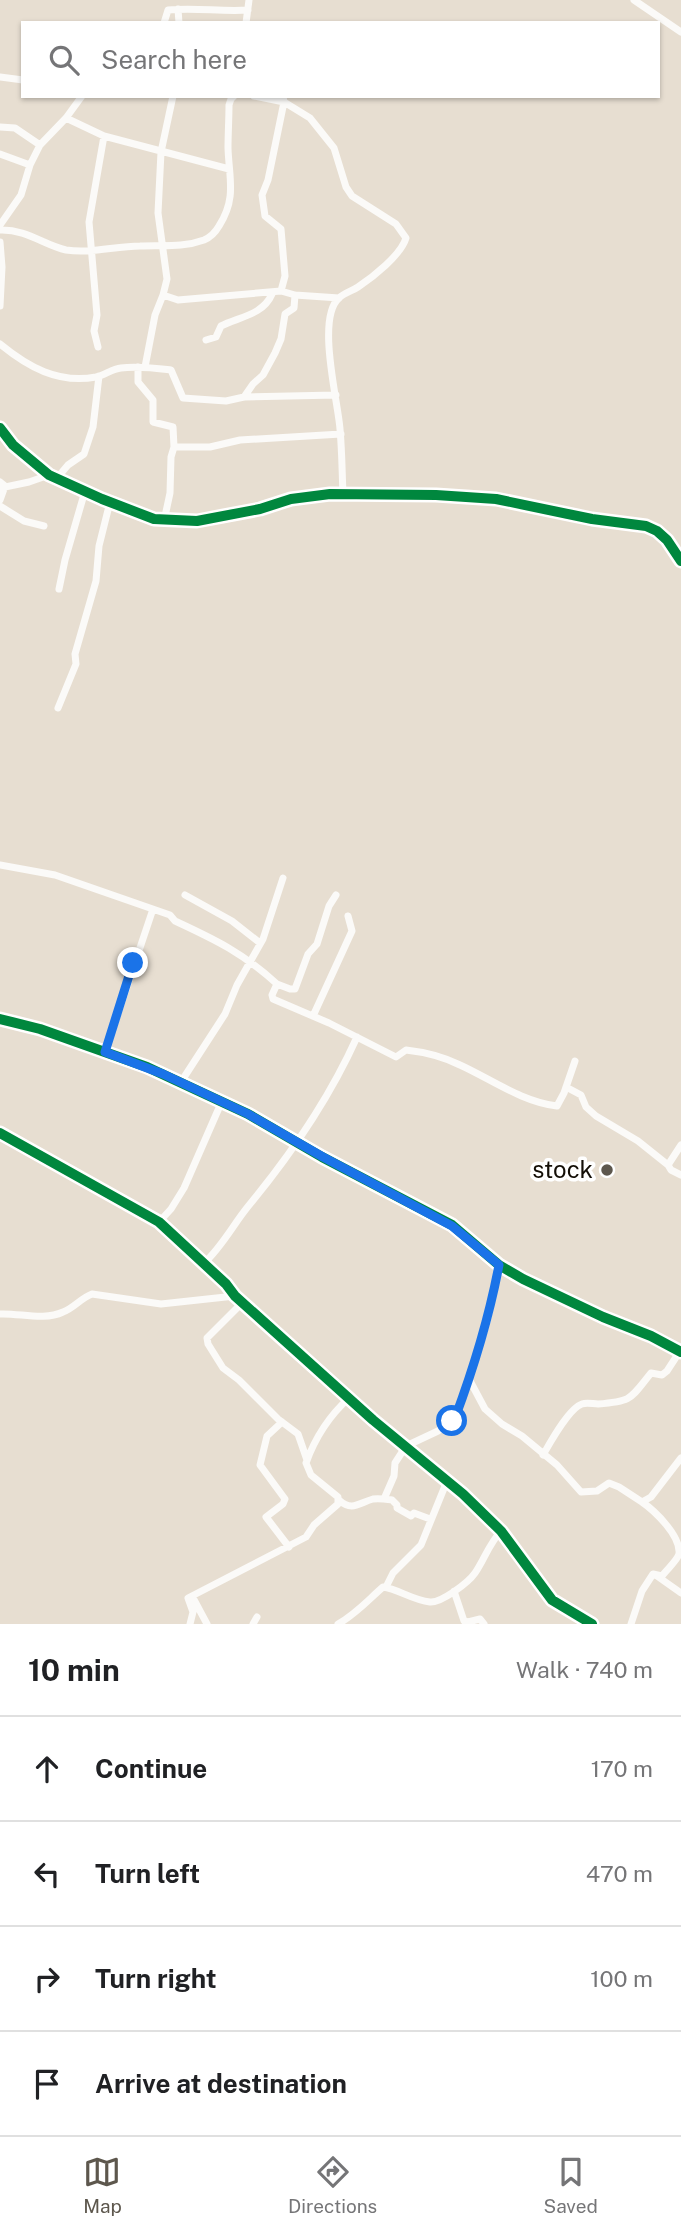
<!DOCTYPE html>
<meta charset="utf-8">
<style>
body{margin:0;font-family:"Public Sans",sans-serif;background:#f6f6f6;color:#202124}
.stop{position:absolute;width:21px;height:21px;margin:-16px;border:5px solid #1a73e8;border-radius:50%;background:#fff}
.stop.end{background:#1a73e8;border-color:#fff;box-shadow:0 2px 7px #0008}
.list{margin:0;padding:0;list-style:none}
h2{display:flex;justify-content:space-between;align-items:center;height:91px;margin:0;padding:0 28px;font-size:30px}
h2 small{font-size:23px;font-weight:400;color:#757577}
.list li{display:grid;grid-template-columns:46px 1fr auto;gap:21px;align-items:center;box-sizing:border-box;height:105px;padding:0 28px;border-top:2px solid #e0e0e0}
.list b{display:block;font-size:26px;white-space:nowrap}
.list em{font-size:23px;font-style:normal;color:#757577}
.icon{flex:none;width:38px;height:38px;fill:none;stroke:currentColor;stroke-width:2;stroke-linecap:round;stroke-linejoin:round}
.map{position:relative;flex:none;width:681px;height:1624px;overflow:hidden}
.search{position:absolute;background:#fff;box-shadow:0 2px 5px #0004;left:21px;right:21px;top:21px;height:77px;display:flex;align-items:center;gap:18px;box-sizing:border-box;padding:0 24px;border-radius:0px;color:#757577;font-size:26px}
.sheet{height:511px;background:#fff}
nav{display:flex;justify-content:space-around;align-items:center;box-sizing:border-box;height:98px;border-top:2px solid #e0e0e0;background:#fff;font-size:19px;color:#757577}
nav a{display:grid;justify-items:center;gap:4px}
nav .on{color:#5d574d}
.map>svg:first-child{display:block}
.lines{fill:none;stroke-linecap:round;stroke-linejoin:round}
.minor{stroke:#fbfaf8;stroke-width:7}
.cycleway-casing{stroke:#fff;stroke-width:15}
.cycleway{stroke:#00873e;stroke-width:10}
.route{stroke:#1a73e8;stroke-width:9}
.poi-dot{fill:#5d574d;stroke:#fff;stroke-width:2.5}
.labels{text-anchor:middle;stroke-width:7;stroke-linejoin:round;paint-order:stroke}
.poi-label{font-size:24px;fill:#130e06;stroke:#fff;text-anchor:end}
</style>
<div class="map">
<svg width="681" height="1624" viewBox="0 0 681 1624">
<rect width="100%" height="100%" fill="#e7ded1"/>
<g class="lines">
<path class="minor" d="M 634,0 L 681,32
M 178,9 L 179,23
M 164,23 L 168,10 C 195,7 221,12 248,10
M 246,23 L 249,0
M 0,77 L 23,80
M 173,96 L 161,152 L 158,213 L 167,279 L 163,295 L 178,300 L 281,291 L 295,295 L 339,298
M 254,96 L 284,102 L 310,118 L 334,148 L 346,187 L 352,196 L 396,224 L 406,238 C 401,255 373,277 358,287 C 352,291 344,293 339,298 C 316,318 338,401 340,429 C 342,451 342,472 343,494
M 66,118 L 104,136 L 229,169
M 0,127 L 15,128 L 40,145
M 0,154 L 30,165
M 0,225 L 21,195 L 30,165 L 40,145 L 66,118 L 82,96
M 0,230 C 26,229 44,245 66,250 C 91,254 115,246 140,246 C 163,245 182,248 204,240 C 211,237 215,233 219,226 C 237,198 229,178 228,148 C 228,134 229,119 229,105 L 231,99 L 234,96
M 0,242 L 2,267 L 0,306
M 281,291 L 285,276 L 281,229 L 265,216 L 262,195 L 268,180 L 284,102 L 283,96
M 206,340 L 216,337 L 221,326 C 239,317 263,315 272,294
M 0,344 C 28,367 58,384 96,377 C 105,375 112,369 121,368 C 138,366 154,368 171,370 L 183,398 L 226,401 L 244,397 L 336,395
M 98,347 L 94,331 L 97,315 L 89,222 L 104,136
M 138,367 L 138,382 L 153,400 L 153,422 L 173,427 L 174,447 L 171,457 L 170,493 L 164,521
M 145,367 L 155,315 L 163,295
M 244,397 L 253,384 L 263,375 L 275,353 L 281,339 L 285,314 L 294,308 L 295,295
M 0,428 L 13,445 L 49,475 L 102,499 L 154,519 L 197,521 L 260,509 L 291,499 L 330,494 L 436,495 L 496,499 L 592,519 L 646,526 L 657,531 L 667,540 L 681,561
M 174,447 L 210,447 L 240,440 L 341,434
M 57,478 L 68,465 L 84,454 L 93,427 L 99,376
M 0,482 L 5,486 L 0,500
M 0,488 L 29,482 L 49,475
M 0,506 L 24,521 L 44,526
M 59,589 L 65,560 L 85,491
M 58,708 L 76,664 L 75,654 L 96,581 L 99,546 L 110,502
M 0,865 L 55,875 L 170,915 L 175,921 C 216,940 243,953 277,984 L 272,995 L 273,999 L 329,1023 L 396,1057 L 406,1050 C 424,1052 444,1057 460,1065 C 491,1079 522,1102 557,1106 L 564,1093 L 575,1061
M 185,895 L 232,921 L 260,943
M 277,984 L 290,989 L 295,989 L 308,954 L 317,944 L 329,906 L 336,895
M 313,1016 L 352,931 L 348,916
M 0,1019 L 40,1029 L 147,1067 L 248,1114 L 322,1157 L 452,1225 L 499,1265 L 523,1279 L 603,1317 L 651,1336 L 681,1352
M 105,1052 L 153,909
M 181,1082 L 225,1014 L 237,985 L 263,939 L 283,878
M 566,1087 L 581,1095 L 586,1107 L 596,1116 L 638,1141 L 668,1165 L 671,1170 L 681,1175
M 0,1133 L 159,1222 L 226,1284 L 235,1296 L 373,1420 L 463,1494 L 501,1531 L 552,1600 L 592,1624
M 668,1165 L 681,1145
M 159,1222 L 171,1209 L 184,1188 L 222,1101
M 204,1263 C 222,1247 234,1223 250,1204 C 292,1153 330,1097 357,1037
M 243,1302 L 207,1338 L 208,1344 L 223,1368 L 239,1380 L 278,1419 L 298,1434 L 307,1460
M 0,1314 C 20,1313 44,1321 63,1312 C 74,1308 81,1298 92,1294 L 161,1304 L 235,1296
M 469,1379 L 485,1409 L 502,1424 L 522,1436 L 557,1465 L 581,1492 L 597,1491 L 609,1483 L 619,1487 L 642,1502 L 651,1497 L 681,1458
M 282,1422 L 267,1436 L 260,1465 L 285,1499 L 283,1504 L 266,1517 L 289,1547
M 543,1455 C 550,1443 569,1408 582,1404 C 587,1402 593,1404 598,1404 C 633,1401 630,1399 651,1373 L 662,1375 L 667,1371 L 680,1351
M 384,1499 L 394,1476 L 395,1463 L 406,1446 L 438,1431 L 455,1417 L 469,1379 L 487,1322 L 499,1265
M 339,1500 C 352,1512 359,1503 373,1499 C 379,1498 385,1499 392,1500 L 397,1505 L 397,1508 L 411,1516 L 414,1513 L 430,1519
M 657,1576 L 681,1593
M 386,1587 L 393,1573 L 421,1545 L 447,1481
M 454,1591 L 464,1621 L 468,1622 L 480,1619 L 484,1624
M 192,1596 L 207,1624
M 190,1624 L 193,1612 L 188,1598 L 306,1537 L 314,1525 L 338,1504 L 338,1497 L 311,1475 L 306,1463 C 315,1438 329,1416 349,1398
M 253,1624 L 257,1617
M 338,1624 C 356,1614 368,1600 383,1587 C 398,1589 412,1600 430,1602 C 441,1603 468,1583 475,1573 C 484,1560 489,1544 501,1531
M 631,1624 L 642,1591 L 653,1574 L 662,1576 C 667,1569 677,1561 679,1554 C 681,1536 655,1511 642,1502"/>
<defs>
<path id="cycleway" d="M 0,428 L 13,445 L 49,475 L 102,499 L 154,519 L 197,521 L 260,509 L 291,499 L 330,494 L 436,495 L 496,499 L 592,519 L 646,526 L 657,531 L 667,540 L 681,561
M 0,1019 L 40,1029 L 147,1067 L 248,1114 L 322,1157 L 452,1225 L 499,1265 L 523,1279 L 603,1317 L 651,1336 L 681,1352
M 0,1133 L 159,1222 L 226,1284 L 235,1296 L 373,1420 L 463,1494 L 501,1531 L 552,1600 L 592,1624"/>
</defs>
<use href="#cycleway" class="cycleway-casing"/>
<use href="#cycleway" class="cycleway"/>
</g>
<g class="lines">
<path class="route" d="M 133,963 L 105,1052 L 163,1074 L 248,1114 L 323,1157 L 452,1226 L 499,1265 C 489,1318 474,1367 455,1418 L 452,1421"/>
</g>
<circle class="poi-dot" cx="607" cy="1170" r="7"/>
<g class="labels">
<g class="poi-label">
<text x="593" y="1178">stock</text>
</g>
</g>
</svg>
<div class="stop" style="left:452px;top:1421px"></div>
<div class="stop end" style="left:133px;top:963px"></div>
<div class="search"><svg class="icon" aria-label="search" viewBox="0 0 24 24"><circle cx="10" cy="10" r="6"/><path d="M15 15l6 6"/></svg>Search here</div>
</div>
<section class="sheet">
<h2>10 min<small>Walk · 740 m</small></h2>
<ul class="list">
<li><svg class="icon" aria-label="ahead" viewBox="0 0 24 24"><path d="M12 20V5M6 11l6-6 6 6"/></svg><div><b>Continue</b></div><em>170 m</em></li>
<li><svg class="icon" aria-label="left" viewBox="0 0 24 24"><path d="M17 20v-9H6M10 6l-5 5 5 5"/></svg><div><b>Turn left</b></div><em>470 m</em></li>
<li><svg class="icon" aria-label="right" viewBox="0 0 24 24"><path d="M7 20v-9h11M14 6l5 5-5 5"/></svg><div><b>Turn right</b></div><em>100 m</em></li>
<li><svg class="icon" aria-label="arrive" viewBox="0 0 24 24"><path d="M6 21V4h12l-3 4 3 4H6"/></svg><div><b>Arrive at destination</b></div></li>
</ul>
</section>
<nav>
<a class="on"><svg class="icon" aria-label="map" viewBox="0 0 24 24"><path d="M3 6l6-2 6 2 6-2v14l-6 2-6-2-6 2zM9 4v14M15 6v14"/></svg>Map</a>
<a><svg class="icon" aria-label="directions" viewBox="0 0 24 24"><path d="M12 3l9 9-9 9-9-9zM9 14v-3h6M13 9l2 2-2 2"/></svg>Directions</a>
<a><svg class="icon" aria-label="saved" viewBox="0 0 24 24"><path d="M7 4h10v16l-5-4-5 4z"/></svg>Saved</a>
</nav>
